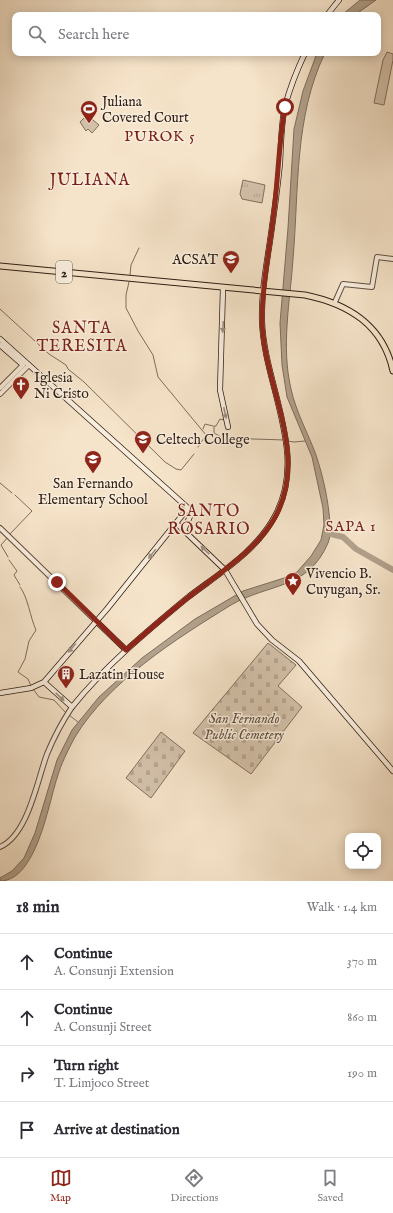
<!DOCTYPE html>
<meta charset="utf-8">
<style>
body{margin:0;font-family:"IM FELL English",serif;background:#f7f7f7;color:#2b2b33}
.controls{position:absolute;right:12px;bottom:12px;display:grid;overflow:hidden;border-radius:8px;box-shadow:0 2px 10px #0003}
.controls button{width:36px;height:36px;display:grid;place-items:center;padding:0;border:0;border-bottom:1px solid #e1e1e2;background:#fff;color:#2b2b33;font:20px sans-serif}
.stop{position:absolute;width:12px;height:12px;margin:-9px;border:3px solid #8f2418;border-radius:50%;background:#fff}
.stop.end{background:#8f2418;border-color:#fff;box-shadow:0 1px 4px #0008}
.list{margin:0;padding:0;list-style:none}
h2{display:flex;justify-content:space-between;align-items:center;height:52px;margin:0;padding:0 16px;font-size:17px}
h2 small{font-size:13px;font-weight:400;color:#7c7c81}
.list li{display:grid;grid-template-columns:26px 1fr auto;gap:12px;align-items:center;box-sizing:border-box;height:56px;padding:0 16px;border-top:1px solid #e1e1e2}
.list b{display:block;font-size:15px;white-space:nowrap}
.list p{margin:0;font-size:13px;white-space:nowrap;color:#7c7c81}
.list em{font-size:13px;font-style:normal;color:#7c7c81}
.icon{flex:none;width:22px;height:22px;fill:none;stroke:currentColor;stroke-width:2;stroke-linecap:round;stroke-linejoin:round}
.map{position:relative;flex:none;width:393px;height:881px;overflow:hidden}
.search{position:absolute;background:#fff;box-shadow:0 2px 10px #0003;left:12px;right:12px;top:12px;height:44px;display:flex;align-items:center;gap:10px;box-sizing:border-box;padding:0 14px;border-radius:8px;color:#7c7c81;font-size:15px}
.sheet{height:276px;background:#fff}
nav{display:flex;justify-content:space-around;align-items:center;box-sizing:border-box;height:56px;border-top:1px solid #e1e1e2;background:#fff;font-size:11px;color:#7c7c81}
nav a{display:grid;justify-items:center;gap:2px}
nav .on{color:#8f2418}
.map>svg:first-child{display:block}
.grass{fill:url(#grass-tufts);stroke:#81705f}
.cemetery{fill:url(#cemetery-stones);stroke:#81705f}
.garden{fill:#d4c2ab;stroke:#81705f}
.water{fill:#b2a18c;stroke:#7d6d5c}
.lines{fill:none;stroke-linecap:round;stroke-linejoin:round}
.stream{stroke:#7d6d5c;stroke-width:1}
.river{stroke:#b2a18c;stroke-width:6}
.tertiary-casing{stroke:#605041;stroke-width:6}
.secondary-casing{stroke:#2e1e13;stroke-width:6}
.trunk-casing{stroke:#2e1e13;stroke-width:7}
.tertiary{stroke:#f9eddd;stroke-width:4}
.secondary{stroke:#f9eddd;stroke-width:4.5}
.trunk{stroke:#f6e4ca;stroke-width:5}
.oneway{fill:#9e9082}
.route{stroke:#8f2418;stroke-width:5}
.labels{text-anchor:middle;stroke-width:3;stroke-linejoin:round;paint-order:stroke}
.shield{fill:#f9eddd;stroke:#6b5c50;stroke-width:1}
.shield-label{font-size:13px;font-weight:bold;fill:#2e1e13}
.poi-label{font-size:14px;fill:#2e1e13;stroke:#f9eddd;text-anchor:start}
.park-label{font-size:14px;font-style:italic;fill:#604f41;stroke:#f9eddd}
.neighbourhood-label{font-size:15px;letter-spacing:1px;fill:#7a1f14;stroke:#f9eddd}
.quarter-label{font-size:16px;letter-spacing:1px;fill:#7a1f14;stroke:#f9eddd}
</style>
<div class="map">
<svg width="393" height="881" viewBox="0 0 393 881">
<defs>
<pattern id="grass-tufts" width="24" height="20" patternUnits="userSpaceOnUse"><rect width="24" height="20" fill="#d4c2ab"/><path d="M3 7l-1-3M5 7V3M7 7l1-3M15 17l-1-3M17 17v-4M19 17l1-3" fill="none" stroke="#b6a692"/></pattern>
<pattern id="cemetery-stones" width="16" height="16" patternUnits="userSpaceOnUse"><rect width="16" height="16" fill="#d4c2ab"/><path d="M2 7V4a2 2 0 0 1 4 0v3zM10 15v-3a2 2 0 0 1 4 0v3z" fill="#b6a692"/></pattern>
</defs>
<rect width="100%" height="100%" fill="#f6e4ca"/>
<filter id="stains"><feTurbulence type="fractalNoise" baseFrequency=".005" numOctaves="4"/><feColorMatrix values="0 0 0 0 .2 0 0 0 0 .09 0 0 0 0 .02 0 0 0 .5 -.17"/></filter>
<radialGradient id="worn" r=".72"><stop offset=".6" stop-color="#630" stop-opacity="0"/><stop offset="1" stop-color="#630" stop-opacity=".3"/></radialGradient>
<path class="grass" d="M 243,180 L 265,185 L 262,203 L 242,199 L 240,194 Z"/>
<path class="cemetery" d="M 268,643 L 296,665 L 278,686 L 302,707 L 251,774 L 193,733 Z
M 161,732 L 185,751 L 151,798 L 126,778 Z"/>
<path class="garden" d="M 387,52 L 393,54 L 393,60 L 384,105 L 374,103 L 383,60 Z
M 87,115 L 99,125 L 92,133 L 88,129 L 86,131 L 80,122 Z"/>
<path class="water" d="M 360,0 L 376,0 L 355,15 L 342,15 Z
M 317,53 L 325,53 C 294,117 299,190 293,259 C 290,302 281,346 291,389 C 296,412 308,433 316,455 C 322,473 327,494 329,513 C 330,523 332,533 328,543 C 308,590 269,583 231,605 C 176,639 109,681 75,737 C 68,750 61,764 57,778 C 48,806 36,881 0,881 L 0,878 L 12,871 L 24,858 L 35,833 L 57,760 L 72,730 L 99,697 L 142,658 L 195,619 L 243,591 L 284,578 L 297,572 L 311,556 L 321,540 L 324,525 L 323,508 L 312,457 L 287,397 L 282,365 L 280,323 L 288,228 L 294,129 L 303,91 Z"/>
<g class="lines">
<path class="stream" d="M 130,275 L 131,265 L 139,248
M 129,282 L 126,295 L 126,308 L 138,331 L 153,355 L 158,377 L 206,435 L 198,447
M 0,309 L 49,354 L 66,365 L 68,369 L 84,382 L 165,462 L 176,469 L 181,470 L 194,454
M 224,420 L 220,419 L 216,426 L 214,426 L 214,433 L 223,438 L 284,440
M 203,429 L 205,424 L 213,426
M 287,441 L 294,442 L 305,441
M 0,483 L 12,493
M 10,534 L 32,511 L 15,495
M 8,537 L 1,545 L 8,557
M 9,560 L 17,571 L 14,575 L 20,585
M 20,587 C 28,597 30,617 36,630 L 29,641 L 25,659 L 18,672 L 28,679 L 31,686
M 33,689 L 39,697 L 54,700 L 66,713
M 69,715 L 78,722"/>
<path class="river" d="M 327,533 L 343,537 L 356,549 L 393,570"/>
<defs>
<path id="tertiary" d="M 335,302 L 343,284 L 372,287 L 377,257 L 393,259
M 0,388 L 23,365
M 0,394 L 29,365
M 0,528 L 96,621
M 0,847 C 28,835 37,781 47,754 C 54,737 62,722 72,707"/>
<path id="secondary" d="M 327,15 L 339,0
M 223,288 L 220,390 L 228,427
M 0,339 L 188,508 L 191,514 L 184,530
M 0,345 L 23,365
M 176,523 L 225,570 L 257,624 L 272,640 L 299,661 L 393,771
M 96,621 L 126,650
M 44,682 L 72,707 C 105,666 146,632 187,598 C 218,574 256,552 275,516 C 309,454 264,385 262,321 C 261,289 268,258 272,227 C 275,206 278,184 280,163 C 281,144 281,125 285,106 C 290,88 297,70 305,53
M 0,693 L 31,688 L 44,682 L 107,609 L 188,508"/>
<path id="trunk" d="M 0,266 L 305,295 C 349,304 383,325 393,371"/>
</defs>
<use href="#tertiary" class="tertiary-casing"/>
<use href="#secondary" class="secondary-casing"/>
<use href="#trunk" class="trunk-casing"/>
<use href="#tertiary" class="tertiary"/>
<use href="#secondary" class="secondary"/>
<use href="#trunk" class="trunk"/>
</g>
<defs><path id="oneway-solid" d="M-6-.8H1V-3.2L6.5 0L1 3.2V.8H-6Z"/></defs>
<g class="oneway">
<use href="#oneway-solid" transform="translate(223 327) rotate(93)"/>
<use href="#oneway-solid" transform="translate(225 413) rotate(78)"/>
<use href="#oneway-solid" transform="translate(205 550) rotate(-136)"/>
<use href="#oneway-solid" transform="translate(152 554) rotate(129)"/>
<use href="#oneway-solid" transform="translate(72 648) rotate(130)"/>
<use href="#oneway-solid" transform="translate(60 697) rotate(43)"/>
</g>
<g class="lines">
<path class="route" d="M 57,582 L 126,650 C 147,632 168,613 190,596 C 220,573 255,551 274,519 C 311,455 263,385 262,320 C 262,288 268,258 272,227 C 278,188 278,147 285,107"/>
</g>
<defs>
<symbol id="stadium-pin" viewBox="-11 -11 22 30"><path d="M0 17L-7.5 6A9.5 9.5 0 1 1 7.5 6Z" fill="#8f2418" stroke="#f9eddd"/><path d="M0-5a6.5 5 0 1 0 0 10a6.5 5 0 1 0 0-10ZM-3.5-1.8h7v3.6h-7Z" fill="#fff"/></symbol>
<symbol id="university-pin" viewBox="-11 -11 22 30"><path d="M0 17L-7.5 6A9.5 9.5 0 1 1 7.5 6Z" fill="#8f2418" stroke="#f9eddd"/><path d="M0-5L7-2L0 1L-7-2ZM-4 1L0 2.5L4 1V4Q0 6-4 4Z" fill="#fff"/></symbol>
<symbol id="church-pin" viewBox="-11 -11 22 30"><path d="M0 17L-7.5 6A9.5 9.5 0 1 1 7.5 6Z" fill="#8f2418" stroke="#f9eddd"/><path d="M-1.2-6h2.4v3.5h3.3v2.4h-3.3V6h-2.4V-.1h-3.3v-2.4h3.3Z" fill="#fff"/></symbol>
<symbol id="school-pin" viewBox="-11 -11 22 30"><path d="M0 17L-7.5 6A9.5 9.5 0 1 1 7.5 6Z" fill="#8f2418" stroke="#f9eddd"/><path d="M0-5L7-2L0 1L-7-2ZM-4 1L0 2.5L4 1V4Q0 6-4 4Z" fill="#fff"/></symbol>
<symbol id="sight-pin" viewBox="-11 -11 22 30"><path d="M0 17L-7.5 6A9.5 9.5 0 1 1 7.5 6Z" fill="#8f2418" stroke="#f9eddd"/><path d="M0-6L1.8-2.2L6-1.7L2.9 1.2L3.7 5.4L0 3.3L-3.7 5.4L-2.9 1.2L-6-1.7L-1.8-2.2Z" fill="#fff"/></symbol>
<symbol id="building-pin" viewBox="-11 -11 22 30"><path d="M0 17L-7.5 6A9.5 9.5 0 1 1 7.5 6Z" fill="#8f2418" stroke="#f9eddd"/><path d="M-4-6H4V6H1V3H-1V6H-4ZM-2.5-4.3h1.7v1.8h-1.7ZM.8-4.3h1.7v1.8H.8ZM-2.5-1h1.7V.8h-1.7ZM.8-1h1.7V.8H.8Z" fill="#fff"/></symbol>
</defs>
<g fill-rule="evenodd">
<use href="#stadium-pin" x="79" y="99" width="20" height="27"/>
<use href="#university-pin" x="221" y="249" width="20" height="27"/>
<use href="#church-pin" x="11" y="375" width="20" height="27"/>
<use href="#university-pin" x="133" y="429" width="20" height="27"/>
<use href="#school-pin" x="83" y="449" width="20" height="27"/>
<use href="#sight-pin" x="283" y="571" width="20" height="27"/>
<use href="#building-pin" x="56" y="664" width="20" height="27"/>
</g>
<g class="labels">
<rect class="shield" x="56" y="261" width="16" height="22" rx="3"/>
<g class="shield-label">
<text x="64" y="277">2</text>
</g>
<g class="poi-label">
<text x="102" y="106">Juliana<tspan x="102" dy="16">Covered Court</tspan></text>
<text x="218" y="264" text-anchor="end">ACSAT</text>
<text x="34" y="382">Iglesia<tspan x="34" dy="16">Ni Cristo</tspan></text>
<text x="156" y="444">Celtech College</text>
<text x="93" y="488" text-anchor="middle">San Fernando<tspan x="93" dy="16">Elementary School</tspan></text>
<text x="306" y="578">Vivencio B.<tspan x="306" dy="16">Cuyugan, Sr.</tspan></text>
<text x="79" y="679">Lazatin House</text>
</g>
<g class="park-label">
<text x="244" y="723">San Fernando<tspan x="244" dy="16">Public Cemetery</tspan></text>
</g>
<g class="neighbourhood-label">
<text x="160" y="141">PUROK 5</text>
<text x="351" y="531">SAPA 1</text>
</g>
<g class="quarter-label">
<text x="90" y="185">JULIANA</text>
<text x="82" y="333">SANTA<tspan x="82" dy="18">TERESITA</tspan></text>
<text x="209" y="516">SANTO<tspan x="209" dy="18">ROSARIO</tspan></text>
</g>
</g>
<rect width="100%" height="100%" filter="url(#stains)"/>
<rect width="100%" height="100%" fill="url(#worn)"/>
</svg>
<div class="controls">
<button><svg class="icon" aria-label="locate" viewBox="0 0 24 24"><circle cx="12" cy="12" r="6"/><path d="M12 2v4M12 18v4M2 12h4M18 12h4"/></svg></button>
</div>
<div class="stop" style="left:285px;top:107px"></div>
<div class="stop end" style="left:57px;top:582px"></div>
<div class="search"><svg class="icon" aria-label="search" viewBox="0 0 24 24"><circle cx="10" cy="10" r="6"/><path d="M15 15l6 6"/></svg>Search here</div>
</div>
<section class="sheet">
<h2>18 min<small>Walk · 1.4 km</small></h2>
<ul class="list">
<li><svg class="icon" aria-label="ahead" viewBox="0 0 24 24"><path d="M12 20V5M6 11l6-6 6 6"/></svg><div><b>Continue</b><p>A. Consunji Extension</p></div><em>370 m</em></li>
<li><svg class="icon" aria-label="ahead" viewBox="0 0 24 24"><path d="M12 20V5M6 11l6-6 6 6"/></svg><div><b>Continue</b><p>A. Consunji Street</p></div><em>860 m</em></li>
<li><svg class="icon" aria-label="right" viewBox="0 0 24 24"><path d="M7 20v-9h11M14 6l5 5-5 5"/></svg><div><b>Turn right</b><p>T. Limjoco Street</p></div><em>190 m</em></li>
<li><svg class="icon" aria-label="arrive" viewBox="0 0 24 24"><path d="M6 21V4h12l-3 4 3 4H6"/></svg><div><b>Arrive at destination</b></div></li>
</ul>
</section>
<nav>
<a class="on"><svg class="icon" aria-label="map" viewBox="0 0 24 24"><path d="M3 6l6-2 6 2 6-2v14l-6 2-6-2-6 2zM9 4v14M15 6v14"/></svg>Map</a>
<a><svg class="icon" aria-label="directions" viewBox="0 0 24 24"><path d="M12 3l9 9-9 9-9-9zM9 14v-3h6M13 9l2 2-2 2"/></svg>Directions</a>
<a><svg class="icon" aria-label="saved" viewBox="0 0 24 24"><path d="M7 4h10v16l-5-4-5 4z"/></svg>Saved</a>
</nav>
